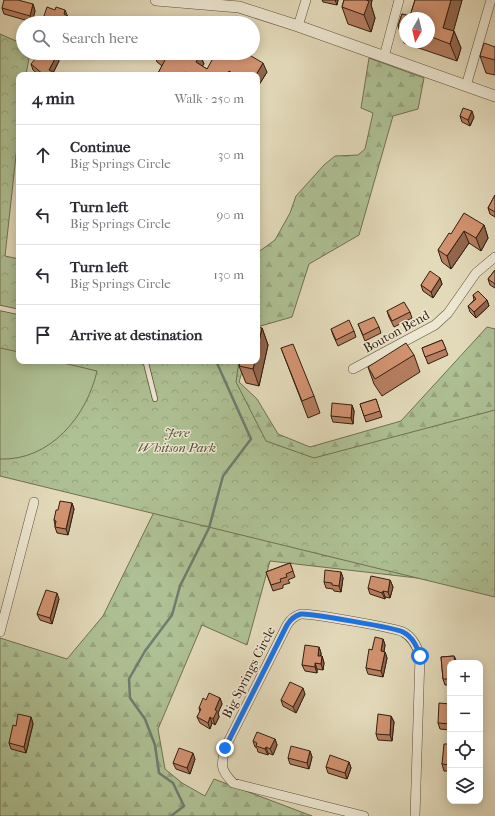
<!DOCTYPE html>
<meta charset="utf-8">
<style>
body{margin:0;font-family:"IM FELL French Canon",serif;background:#f7f7f7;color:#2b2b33}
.controls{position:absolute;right:12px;bottom:12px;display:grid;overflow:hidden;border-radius:8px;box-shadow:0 2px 10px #0003}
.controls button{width:36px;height:36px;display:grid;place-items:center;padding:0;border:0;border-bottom:1px solid #e1e1e2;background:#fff;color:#2b2b33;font:20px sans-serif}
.compass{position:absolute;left:399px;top:12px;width:36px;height:36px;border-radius:50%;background:#fff;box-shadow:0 2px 10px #0003;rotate:188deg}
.stop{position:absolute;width:12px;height:12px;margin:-9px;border:3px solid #1a73e8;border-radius:50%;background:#fff}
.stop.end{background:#1a73e8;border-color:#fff;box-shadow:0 1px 4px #0008}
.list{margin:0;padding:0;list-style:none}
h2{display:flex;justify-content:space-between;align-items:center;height:52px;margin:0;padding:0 16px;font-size:17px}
h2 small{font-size:13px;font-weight:400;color:#7c7c81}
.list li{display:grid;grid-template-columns:26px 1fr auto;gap:12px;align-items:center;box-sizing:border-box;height:60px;padding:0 16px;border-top:1px solid #e1e1e2}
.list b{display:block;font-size:15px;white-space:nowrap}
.list p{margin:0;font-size:13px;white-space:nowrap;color:#7c7c81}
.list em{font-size:13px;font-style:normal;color:#7c7c81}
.icon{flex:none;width:22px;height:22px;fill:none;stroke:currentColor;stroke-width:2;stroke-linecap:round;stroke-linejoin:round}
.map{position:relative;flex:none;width:495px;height:816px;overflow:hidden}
.search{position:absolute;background:#fff;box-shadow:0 2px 10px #0003;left:16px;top:16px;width:244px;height:44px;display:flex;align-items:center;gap:10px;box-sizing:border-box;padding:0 14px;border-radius:22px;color:#7c7c81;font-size:15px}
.panel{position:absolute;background:#fff;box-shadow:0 2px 10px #0003;left:16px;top:72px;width:244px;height:292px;border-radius:8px}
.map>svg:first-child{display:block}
.forest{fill:url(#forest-firs);stroke:#717053}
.park{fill:url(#park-crowns);stroke:#717053}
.pitch{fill:#aec194;stroke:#717053}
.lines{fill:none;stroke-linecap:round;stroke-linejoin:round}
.stream{stroke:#6e7c71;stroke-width:2.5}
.service-casing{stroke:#604d3c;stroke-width:6}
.minor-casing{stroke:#604d3c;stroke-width:10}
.tertiary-casing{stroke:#604d3c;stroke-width:12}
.service{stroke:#ede7d2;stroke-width:4.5}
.minor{stroke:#ede7d2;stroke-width:9}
.tertiary{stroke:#ede7d2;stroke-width:11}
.wall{fill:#b57e60;stroke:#341e12;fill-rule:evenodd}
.shaded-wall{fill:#93674e;stroke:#341e12}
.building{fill:#d29370;stroke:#341e12}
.route{stroke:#1a73e8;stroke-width:5}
.labels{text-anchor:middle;stroke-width:3;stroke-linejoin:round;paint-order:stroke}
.street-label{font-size:13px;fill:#341e12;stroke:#ede7d2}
.park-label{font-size:13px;font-style:italic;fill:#594f39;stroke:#ede7d2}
</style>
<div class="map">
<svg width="495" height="816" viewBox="0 0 495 816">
<defs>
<pattern id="forest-firs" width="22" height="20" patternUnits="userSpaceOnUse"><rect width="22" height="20" fill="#aec194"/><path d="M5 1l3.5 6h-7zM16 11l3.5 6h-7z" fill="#96a57f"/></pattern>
<pattern id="park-crowns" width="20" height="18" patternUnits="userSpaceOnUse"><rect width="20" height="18" fill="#aec194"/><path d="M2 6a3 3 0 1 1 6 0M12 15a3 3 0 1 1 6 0" fill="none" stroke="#96a57f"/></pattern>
</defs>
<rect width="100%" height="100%" fill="#e3daba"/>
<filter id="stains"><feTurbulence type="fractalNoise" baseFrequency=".005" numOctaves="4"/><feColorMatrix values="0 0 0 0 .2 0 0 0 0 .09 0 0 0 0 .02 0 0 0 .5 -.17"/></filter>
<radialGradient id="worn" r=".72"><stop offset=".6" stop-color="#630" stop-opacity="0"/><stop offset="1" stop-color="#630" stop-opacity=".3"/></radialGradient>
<path class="forest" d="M 369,58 L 424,78 L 418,109 L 393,116 L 359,235 L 309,264 L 292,317 L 257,327 L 257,253 L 275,240 L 290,213 L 296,196 L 324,165 L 335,156 L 358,155 L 365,149 L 373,113 L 361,108 Z
M 487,327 L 495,329 L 495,587 L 270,561 L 247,645 L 202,625 L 158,729 L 165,769 L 182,783 L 205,796 L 214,779 L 312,816 L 0,816 L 0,638 L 67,659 L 103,616 L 155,510 L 151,361 L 245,361 L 239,382 L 257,399 L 278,434 L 310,447 L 401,421 Z"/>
<path class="park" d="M 0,34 L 23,44 L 23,53 L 30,53 L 26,75 L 19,75 L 19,128 L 5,256 L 19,259 L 19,361 L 239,361 L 236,382 L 266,441 L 314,458 L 495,410 L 495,597 L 0,476 Z"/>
<path class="pitch" d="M 0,348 L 19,352 L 19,361 L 55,361 L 97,371 C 87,416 50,461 0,459 Z"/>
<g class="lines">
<path class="stream" d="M 171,816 L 184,806 L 173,783 L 159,773 L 155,745 L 145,719 L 130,698 L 129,679 L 145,651 L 172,615 L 180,586 L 209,528 L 223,476 L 251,439 L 216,361"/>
<defs>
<path id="service" d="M 0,308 L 19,312
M 144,361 L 146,363 L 155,399"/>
<path id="minor" d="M 298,26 L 306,0
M 384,57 L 399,0
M 466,86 L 491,0
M 353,369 L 435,325 L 448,313 L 476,273 L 495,257
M 0,632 L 34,502
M 364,816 L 233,783 C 220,769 221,766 225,748 L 287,625 C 290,620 294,616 301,614 C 309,613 396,628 403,632 C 413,637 417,647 420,656 L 415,816"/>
<path id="tertiary" d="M 156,0 L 239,7 L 298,26 L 495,96"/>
</defs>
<use href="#service" class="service-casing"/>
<use href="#minor" class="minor-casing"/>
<use href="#tertiary" class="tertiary-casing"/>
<use href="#service" class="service"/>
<use href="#minor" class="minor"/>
<use href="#tertiary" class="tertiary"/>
</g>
<path class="wall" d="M 322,0 L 338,0 L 337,5 L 323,2 Z
M 344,0 L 372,0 L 371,5 L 375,18 L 371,32 L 348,24 L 342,7 Z
M 415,0 L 462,0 L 453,31 L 454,31 L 461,48 L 457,61 L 404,43 L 398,26 L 402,14 L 410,16 ZM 405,18 L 429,18 L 429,42 L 405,42 Z
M 33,4 L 35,11 L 32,22 L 4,14 L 2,8 Z
M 67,16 L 70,22 L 69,23 L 45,23 L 43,19 Z
M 495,46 L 495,75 L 486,73 L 480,56 L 495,47 Z
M 154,53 L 200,55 L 204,64 L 202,66 L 207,69 L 267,72 L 257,88 L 257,75 L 157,75 L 162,66 L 157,62 Z
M 59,61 L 53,73 L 54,75 L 39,75 L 33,70 L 31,64 Z
M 460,116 L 474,117 L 470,126 L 462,122 Z
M 495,195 L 495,217 L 490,214 L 488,208 Z
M 484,225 L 488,238 L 481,251 L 469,243 L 451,269 L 442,262 L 438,250 L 451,234 Z
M 495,270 L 495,288 L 490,285 L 488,279 Z
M 440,278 L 442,284 L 433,298 L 423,291 L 421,285 Z
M 473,295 L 487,300 L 489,306 L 476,318 L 470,312 L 468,306 L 474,300 Z
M 387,311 L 410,312 L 412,318 L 394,327 L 389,317 Z
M 358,324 L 379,327 L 381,333 L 365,341 Z
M 262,328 L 268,345 L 259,386 L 246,383 L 239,366 Z
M 331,329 L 354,331 L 356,337 L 338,346 L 333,335 Z
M 442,340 L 448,355 L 428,364 L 422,348 Z
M 281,348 L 314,396 L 320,413 L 308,418 Z
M 414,355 L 420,372 L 382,396 L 374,384 L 368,367 Z
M 376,399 L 382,417 L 366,422 L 360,404 Z
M 352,405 L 354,411 L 353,424 L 333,422 L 331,416 Z
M 72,503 L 74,509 L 68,535 L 57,533 L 55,527 L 55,525 L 54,520 L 58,510 Z
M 290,563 L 295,577 L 288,580 L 290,583 L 283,585 L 283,588 L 273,591 L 266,572 Z
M 341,572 L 343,578 L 341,592 L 334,591 L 333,589 L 326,588 L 324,582 Z
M 390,580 L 393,587 L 390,598 L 385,597 L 385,599 L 370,594 L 368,588 Z
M 59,599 L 52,624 L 40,620 L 37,614 Z
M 383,639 L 385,645 L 384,651 L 385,652 L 387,658 L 383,677 L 368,674 L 366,668 L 372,650 Z
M 319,647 L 321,653 L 321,656 L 322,656 L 324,663 L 323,670 L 317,669 L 317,673 L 305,671 L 302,665 Z
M 454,656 L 457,663 L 450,663 L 450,685 L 445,685 L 443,679 L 441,657 Z
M 305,694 L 296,713 L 283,706 L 281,700 Z
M 220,698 L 222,704 L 218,713 L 219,717 L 215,725 L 212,723 L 210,729 L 200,723 L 197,717 L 200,712 L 199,708 L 206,700 Z
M 450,704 L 450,730 L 440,729 L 438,723 Z
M 391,716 L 394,722 L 392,741 L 378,740 L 376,734 Z
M 31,717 L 33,724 L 26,753 L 11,749 L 9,743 L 16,726 Z
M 275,739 L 277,745 L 273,755 L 268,753 L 268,755 L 258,752 L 257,748 L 255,747 L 253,741 Z
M 450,744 L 450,771 L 444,771 L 442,764 Z
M 310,751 L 312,757 L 309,769 L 290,764 L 288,758 Z
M 195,759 L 190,774 L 176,769 L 173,763 Z
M 349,762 L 351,768 L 347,779 L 328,773 L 326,767 Z"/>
<path class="shaded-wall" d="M 335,0 L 338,0 L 337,5 Z
M 362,0 L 372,0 L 371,5 L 375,18 L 371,32 L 364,15 Z
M 451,0 L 462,0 L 450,44 L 443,28 Z
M 33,4 L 35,11 L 32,22 L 30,16 Z
M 65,10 L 70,22 L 69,23 L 65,23 L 64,14 Z
M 253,30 L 255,35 L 253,37 Z
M 454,31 L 461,48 L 457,61 L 450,44 Z
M 57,55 L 59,61 L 53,73 L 54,75 L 51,75 L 49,70 Z
M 200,55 L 204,64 L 199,71 L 196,62 Z
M 263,63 L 267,72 L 257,88 L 257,75 L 256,75 Z
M 229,71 L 230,75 L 227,75 Z
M 472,111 L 474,117 L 470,126 L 468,120 Z
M 484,225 L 488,238 L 481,251 L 476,238 Z
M 464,231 L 469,243 L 451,269 L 447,256 Z
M 440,278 L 442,284 L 433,298 L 431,292 Z
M 487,300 L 489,306 L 476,318 L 474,312 Z
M 262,328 L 268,345 L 259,386 L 253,369 L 255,361 L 257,361 L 257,350 Z
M 352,405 L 354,411 L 353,424 L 351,418 Z
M 72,503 L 74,509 L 68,535 L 66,529 Z
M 341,572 L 343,578 L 341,592 L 339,586 Z
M 390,580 L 393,587 L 390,598 L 388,592 Z
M 383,591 L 385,597 L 385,599 L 382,593 Z
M 57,593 L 59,599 L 52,624 L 50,618 Z
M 383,639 L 385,645 L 383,657 L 381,651 Z
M 319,647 L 321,653 L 320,662 L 318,656 Z
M 385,652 L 387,658 L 383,677 L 381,671 Z
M 322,656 L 324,663 L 323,670 L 321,664 Z
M 454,656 L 457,662 L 457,663 L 455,663 Z
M 315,663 L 317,669 L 317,673 L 315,667 Z
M 303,688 L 305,694 L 296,713 L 293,707 Z
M 220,698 L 222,704 L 218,713 L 219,717 L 215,725 L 213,719 L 215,710 Z
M 391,716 L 394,722 L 392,741 L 390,735 Z
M 31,717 L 33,724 L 26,753 L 24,747 Z
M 210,717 L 212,723 L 210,729 L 208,723 Z
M 275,739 L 277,745 L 273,755 L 270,749 Z
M 266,747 L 268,753 L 268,755 L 265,749 Z
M 310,751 L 312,757 L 309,769 L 307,763 Z
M 193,753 L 195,759 L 190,774 L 187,768 Z
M 349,762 L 351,768 L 347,779 L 345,773 Z"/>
<path class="building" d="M 4,0 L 18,0 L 33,4 L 30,16 L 2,8 Z
M 344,0 L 366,0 L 369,1 L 364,15 L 342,7 Z
M 415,0 L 451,0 L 443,28 L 454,31 L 450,44 L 429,36 L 429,18 L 405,18 L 405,28 L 398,26 L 402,14 L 410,16 Z
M 47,7 L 55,10 L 56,7 L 65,10 L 64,14 L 67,16 L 65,23 L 55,23 L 43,19 Z
M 236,16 L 247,23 L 232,23 Z
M 86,17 L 99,21 L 99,23 L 84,23 Z
M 484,43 L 495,47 L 495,46 L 495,60 L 480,56 Z
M 40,53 L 53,53 L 57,55 L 49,70 L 53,72 L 51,75 L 44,75 L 31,64 Z
M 154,53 L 197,53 L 200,55 L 196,62 L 207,69 L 216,53 L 246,53 L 263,63 L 256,75 L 235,75 L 229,71 L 227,75 L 190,75 L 185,72 L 183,75 L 157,75 L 165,60 Z
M 463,108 L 472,111 L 468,120 L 460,116 Z
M 495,195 L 495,212 L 488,208 Z
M 464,213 L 484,225 L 476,238 L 464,231 L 447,256 L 438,250 L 449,233 L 451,234 Z
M 495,270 L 495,284 L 488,279 Z
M 430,271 L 440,278 L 431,292 L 421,285 Z
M 478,291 L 487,300 L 474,312 L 468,306 L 476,299 L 473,295 Z
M 404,302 L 410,312 L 392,321 L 387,311 Z
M 374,317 L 379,327 L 363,335 L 358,324 Z
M 349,320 L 354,331 L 336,340 L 331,329 Z
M 257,327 L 262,328 L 257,350 Z
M 442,340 L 446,349 L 425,357 L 422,348 Z
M 406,343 L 414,355 L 375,379 L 368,367 Z
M 293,344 L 314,396 L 302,401 L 281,348 Z
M 241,361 L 255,361 L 253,369 L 239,366 Z
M 376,399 L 380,411 L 364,416 L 360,404 Z
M 332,403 L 352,405 L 351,418 L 331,416 Z
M 60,501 L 72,503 L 66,529 L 55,527 L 56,521 L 54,520 L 56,510 L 58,510 Z
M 290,563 L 293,571 L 286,574 L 287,577 L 280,579 L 281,582 L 271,585 L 266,572 Z
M 325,570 L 341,572 L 339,586 L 332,585 L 332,583 L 324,582 Z
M 371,576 L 390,580 L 388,592 L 383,591 L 382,593 L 368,588 Z
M 46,590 L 57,593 L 50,618 L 37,614 Z
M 375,637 L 383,639 L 381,651 L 385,652 L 381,671 L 366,668 L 369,649 L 372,650 Z
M 305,645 L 319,647 L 318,656 L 322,656 L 321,664 L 315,663 L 315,667 L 302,665 Z
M 454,656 L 455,663 L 450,663 L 450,679 L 443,679 L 441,657 Z
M 290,682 L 303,688 L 293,707 L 281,700 Z
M 209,693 L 220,698 L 215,710 L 217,711 L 213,719 L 210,717 L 208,723 L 197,717 L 201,709 L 199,708 L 203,698 L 206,700 Z
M 439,703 L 450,704 L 450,724 L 438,723 Z
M 18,714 L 31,717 L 24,747 L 9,743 L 13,725 L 16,726 Z
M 378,714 L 391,716 L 390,735 L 376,734 Z
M 257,732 L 275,739 L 270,749 L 266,747 L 265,749 L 256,746 L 257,743 L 253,741 Z
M 444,744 L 450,744 L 450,765 L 442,764 Z
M 291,746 L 310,751 L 307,763 L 288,758 Z
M 179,748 L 193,753 L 187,768 L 173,763 Z
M 330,755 L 349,762 L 345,773 L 326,767 Z"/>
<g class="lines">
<path class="route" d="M 225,748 L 287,625 C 290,620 294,616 301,614 C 308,613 396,628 403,632 C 413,637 417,647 420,656"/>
</g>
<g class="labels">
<g class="street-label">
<text transform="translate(396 331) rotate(-29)" y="5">Bouton Bend</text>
<text transform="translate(248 672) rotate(-63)" y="5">Big Springs Circle</text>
</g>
<g class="park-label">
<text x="177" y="437">Jere<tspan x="177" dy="15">Whitson Park</tspan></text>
</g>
</g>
<rect width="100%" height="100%" filter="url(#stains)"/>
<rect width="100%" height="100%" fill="url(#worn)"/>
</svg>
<div class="controls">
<button>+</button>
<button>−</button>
<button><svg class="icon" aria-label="locate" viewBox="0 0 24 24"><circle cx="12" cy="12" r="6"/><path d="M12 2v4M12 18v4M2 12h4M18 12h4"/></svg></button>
<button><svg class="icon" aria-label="layers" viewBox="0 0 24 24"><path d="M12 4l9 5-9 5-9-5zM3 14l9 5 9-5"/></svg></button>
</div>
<svg class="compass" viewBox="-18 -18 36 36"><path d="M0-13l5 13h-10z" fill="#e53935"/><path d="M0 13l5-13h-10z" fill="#7c7c81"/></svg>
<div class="stop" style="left:420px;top:656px"></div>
<div class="stop end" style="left:225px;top:748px"></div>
<div class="search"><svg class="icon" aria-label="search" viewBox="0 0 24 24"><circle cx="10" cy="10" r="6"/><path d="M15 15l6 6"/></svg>Search here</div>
<section class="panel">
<h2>4 min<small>Walk · 250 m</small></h2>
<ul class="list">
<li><svg class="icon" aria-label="ahead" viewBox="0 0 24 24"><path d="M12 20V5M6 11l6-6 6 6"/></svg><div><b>Continue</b><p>Big Springs Circle</p></div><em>30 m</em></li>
<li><svg class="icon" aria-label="left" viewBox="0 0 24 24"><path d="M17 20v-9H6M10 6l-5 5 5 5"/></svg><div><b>Turn left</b><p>Big Springs Circle</p></div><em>90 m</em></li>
<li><svg class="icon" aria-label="left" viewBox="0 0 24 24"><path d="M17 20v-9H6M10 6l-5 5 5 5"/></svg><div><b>Turn left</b><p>Big Springs Circle</p></div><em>130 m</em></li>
<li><svg class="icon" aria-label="arrive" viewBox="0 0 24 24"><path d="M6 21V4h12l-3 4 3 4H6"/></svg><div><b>Arrive at destination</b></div></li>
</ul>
</section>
</div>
